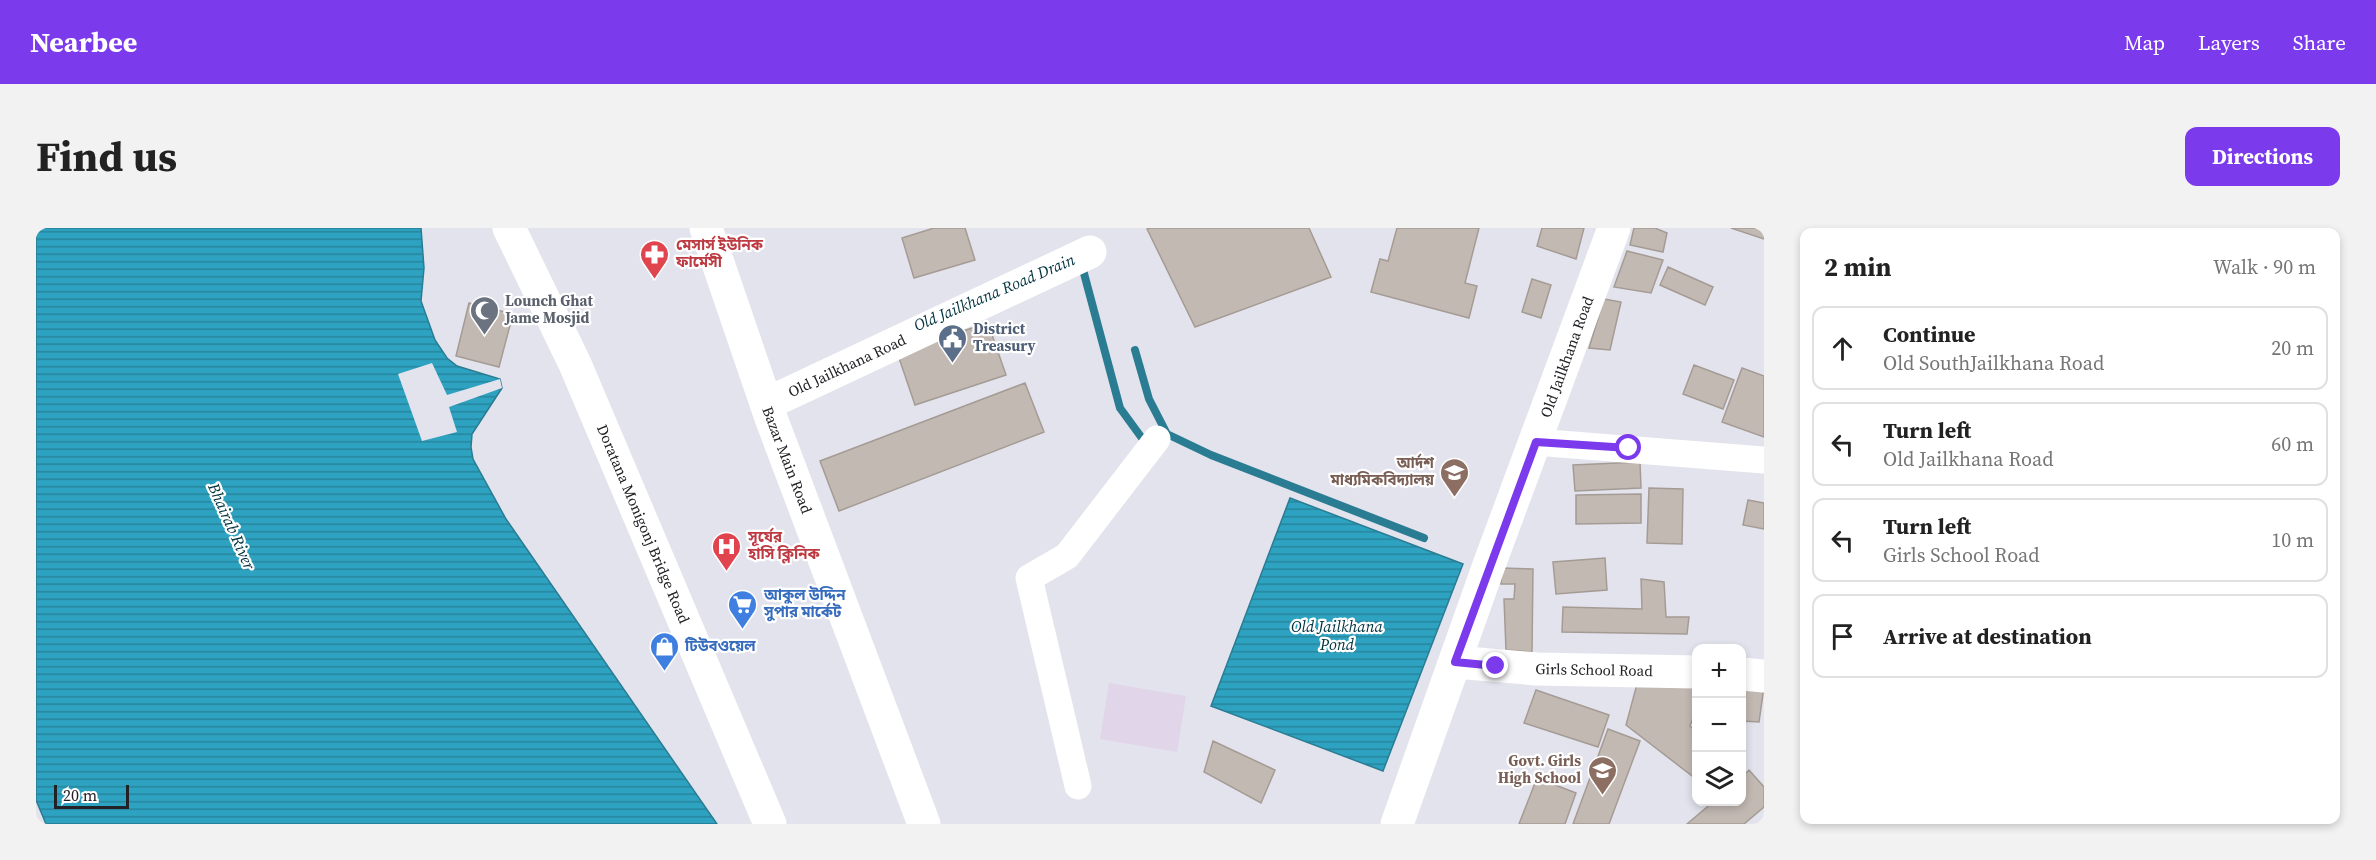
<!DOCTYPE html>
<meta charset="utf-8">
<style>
body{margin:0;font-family:"Source Serif 4","Noto Sans Bengali",serif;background:#f2f2f2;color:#222}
.controls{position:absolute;right:18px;bottom:18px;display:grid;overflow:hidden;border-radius:12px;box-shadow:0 3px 9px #0003}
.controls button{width:54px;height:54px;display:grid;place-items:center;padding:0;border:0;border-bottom:2px solid #e0e0e0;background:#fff;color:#222;font:30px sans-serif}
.scale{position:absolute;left:18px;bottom:15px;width:75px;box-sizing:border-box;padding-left:6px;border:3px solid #222226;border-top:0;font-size:16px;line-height:21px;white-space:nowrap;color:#222226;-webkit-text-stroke:4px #fff;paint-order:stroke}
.stop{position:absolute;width:18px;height:18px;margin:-14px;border:4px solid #7c3aed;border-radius:50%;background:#fff}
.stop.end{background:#7c3aed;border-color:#fff;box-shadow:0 2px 6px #0008}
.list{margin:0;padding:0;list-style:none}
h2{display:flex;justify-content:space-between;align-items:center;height:78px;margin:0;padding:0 24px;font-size:26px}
h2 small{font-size:20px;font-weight:400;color:#767676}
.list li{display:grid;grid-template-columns:39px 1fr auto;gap:18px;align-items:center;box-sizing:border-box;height:84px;margin:0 12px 12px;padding:0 12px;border:2px solid #e0e0e0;border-radius:12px}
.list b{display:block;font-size:22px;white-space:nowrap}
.list p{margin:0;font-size:20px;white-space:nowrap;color:#767676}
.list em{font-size:20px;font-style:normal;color:#767676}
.icon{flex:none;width:33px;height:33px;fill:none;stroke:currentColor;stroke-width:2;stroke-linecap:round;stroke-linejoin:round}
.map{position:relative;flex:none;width:1728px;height:596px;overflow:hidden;border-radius:12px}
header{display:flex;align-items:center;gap:36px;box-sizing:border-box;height:84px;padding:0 30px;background:#7c3aed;color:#fff}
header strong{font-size:28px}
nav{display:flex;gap:33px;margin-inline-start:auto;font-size:21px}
.intro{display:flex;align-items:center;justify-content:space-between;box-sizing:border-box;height:144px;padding:0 36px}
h1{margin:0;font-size:42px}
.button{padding:15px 27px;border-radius:12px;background:#7c3aed;color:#fff;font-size:21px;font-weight:700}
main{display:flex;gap:36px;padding:0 36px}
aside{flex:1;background:#fff;border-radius:12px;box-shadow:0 3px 9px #0003}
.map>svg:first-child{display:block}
.medical{fill:#e1d5e9}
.water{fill:url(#water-rules);stroke:#2a7c92;stroke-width:1.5}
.pier{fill:#e3e3ed}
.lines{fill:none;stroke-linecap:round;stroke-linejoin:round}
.stream{stroke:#2a7c92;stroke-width:8}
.building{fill:#c3b9b3;stroke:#a59b95;stroke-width:1.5}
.minor{stroke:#fff;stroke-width:27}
.tertiary{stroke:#fff;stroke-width:33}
.secondary{stroke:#fff;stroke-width:33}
.route{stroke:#7c3aed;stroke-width:8}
.labels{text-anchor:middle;stroke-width:4.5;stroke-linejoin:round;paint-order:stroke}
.health-label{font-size:15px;font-weight:bold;fill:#be3a42;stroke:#fff;text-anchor:start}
.worship-label{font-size:15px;font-weight:bold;fill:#5b616d;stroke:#fff;text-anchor:start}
.service-label{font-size:15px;font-weight:bold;fill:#4e5e75;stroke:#fff;text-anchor:start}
.street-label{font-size:15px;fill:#222226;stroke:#fff}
.education-label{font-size:15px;font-weight:bold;fill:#785e54;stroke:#fff;text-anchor:end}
.shop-label{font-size:15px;font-weight:bold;fill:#366cbe;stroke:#fff;text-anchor:start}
.water-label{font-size:16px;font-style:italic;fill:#00333f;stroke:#fff}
</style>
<header>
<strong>Nearbee</strong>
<nav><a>Map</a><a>Layers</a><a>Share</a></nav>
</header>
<div class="intro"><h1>Find us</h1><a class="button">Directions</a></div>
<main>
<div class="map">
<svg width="1728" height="596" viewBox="0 0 1728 596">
<defs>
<pattern id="water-rules" width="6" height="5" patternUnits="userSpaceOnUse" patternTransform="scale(1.5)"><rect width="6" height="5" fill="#2ea3c1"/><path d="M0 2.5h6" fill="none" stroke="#27849d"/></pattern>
</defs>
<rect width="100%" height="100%" fill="#e3e3ed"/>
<path class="medical" d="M 1073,455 L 1150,468 L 1141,524 L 1064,511 Z"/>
<path class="water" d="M 0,0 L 385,0 L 388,40 L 385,73 L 399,112 L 411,130 L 421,138 L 464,151 L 466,160 L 436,206 L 435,219 L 437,231 L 470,291 L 681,596 L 10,596 L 0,572 Z
M 1254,270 L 1427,336 L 1347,543 L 1175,478 Z"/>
<path class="pier" d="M 396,135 L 411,167 L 464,151 L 466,160 L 413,179 L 421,204 L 386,213 L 362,146 Z"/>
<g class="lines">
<path class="stream" d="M 1046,38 L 1084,180 L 1111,217
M 1099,122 L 1113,171 L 1131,206 L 1175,227 L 1388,310"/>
</g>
<path class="building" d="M 898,0 L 929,0 L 939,32 L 878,50 L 866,10 Z
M 1114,0 L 1273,0 L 1295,49 L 1159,99 L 1111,1 Z
M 1361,0 L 1443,0 L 1429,55 L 1441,58 L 1433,90 L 1335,64 L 1344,31 L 1352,33 Z
M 1506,0 L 1548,0 L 1540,31 L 1501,18 Z
M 1598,0 L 1619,0 L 1631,5 L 1627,24 L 1594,17 Z
M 1695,0 L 1728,0 L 1728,11 Z
M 1591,23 L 1627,32 L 1615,65 L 1578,59 Z
M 1632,39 L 1677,59 L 1669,77 L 1624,57 Z
M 1496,51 L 1515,57 L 1505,90 L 1486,84 Z
M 1568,71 L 1585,74 L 1574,122 L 1553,120 Z
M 433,75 L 477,86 L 463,139 L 420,128 Z
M 952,95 L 970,147 L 879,177 L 861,124 Z
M 1658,137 L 1698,152 L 1687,181 L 1647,166 Z
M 1706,140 L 1728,148 L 1728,209 L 1686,194 Z
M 989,155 L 1008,204 L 803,283 L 784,233 Z
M 1604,234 L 1605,260 L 1539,263 L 1537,237 Z
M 1613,260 L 1647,261 L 1646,316 L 1611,315 Z
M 1605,266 L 1605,295 L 1540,296 L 1540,267 Z
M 1712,272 L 1728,275 L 1728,301 L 1707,297 Z
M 1569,330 L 1571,362 L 1520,366 L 1517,334 Z
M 1466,340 L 1497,341 L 1496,424 L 1470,422 L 1468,371 L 1478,371 L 1479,356 L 1465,356 Z
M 1605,351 L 1628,354 L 1630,389 L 1653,389 L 1651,406 L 1526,404 L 1527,379 L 1606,381 Z
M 1601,456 L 1660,457 L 1660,490 L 1657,490 L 1654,498 L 1660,503 L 1660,551 L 1590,497 Z
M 1706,459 L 1728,459 L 1723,494 L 1706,493 Z
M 1500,462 L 1573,487 L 1562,519 L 1488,495 Z
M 1572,501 L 1604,513 L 1573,596 L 1537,596 Z
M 1177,513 L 1239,542 L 1225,575 L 1168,544 Z
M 1713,542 L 1728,559 L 1728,579 L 1708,596 L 1651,596 L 1677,574 L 1706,574 L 1706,549 Z
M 1501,550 L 1540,565 L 1529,596 L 1483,596 Z"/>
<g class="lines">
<path class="minor" d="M 1499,214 L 1728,232
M 1042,558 L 993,350 L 1031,328 L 1121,211"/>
<path class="tertiary" d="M 670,0 L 735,190 L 888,596
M 730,176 L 1054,24
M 1419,434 L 1501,441 L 1660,444
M 1706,446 L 1728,448"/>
<path class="secondary" d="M 473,0 L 539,136 L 734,596
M 1361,596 L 1453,337 L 1578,0"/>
</g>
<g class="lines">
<path class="route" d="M 1460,438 L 1419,434 L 1500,214 L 1593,220"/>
</g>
<defs>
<symbol id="pharmacy-pin" viewBox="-11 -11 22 30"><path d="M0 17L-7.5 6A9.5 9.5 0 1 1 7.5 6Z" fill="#e0444e" stroke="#fff"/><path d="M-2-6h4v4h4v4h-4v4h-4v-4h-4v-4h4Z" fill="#fff"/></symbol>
<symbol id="mosque-pin" viewBox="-11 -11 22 30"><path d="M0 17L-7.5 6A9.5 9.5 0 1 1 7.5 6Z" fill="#6b7280" stroke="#fff"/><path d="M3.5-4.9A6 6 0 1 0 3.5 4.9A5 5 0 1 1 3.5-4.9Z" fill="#fff"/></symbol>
<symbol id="civic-pin" viewBox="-11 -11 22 30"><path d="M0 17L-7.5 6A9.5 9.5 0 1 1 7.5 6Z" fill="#5c6f8a" stroke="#fff"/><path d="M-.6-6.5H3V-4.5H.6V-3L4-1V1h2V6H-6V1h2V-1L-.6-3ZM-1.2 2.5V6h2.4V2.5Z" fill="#fff"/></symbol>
<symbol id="school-pin" viewBox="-11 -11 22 30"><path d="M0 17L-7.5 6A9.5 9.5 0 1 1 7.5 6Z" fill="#8d6e63" stroke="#fff"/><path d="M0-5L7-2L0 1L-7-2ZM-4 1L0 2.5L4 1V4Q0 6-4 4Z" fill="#fff"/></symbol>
<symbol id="hospital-pin" viewBox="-11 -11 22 30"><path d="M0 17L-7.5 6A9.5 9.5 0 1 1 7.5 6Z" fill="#e0444e" stroke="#fff"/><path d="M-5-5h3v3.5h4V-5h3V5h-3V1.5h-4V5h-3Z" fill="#fff"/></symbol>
<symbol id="supermarket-pin" viewBox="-11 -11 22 30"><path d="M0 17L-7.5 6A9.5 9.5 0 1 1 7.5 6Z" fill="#3f7fe0" stroke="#fff"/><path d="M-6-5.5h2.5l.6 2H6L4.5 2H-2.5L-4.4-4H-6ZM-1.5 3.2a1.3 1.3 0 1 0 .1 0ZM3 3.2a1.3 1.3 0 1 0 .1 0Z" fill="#fff"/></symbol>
<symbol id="shop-pin" viewBox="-11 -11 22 30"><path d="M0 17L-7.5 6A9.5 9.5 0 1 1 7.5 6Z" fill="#3f7fe0" stroke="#fff"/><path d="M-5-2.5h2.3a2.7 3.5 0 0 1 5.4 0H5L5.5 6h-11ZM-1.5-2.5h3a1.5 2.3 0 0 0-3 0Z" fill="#fff"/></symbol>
</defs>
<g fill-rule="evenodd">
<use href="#pharmacy-pin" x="602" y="10" width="33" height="45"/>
<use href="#mosque-pin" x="432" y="66" width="33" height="45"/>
<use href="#civic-pin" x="900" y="94" width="33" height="45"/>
<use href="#school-pin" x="1402" y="228" width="33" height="45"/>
<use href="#hospital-pin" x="674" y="302" width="33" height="45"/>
<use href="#supermarket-pin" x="690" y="360" width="33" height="45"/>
<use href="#shop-pin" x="612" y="402" width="33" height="45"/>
<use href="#school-pin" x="1550" y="526" width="33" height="45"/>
</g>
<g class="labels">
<g class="health-label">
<text x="640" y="22">মেসার্স ইউনিক<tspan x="640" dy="17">ফার্মেসী</tspan></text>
<text x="712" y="314">সূর্যের<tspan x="712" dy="17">হাসি ক্লিনিক</tspan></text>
</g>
<g class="worship-label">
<text x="469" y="78">Lounch Ghat<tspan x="469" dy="17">Jame Mosjid</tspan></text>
</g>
<g class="service-label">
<text x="937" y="106">District<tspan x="937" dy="17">Treasury</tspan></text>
</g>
<g class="street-label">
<text transform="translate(1531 129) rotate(-70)" y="5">Old Jailkhana Road</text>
<text transform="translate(811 138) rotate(-25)" y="5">Old Jailkhana Road</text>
<text transform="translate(751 232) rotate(69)" y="5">Bazar Main Road</text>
<text transform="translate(607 296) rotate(67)" y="5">Doratana Monigonj Bridge Road</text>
<text transform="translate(1558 442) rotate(1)" y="5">Girls School Road</text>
</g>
<g class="education-label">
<text x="1398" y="240">আর্দশ<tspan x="1398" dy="17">মাধ্যমিকবিদ্যালয়</tspan></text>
<text x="1545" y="538">Govt. Girls<tspan x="1545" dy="17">High School</tspan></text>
</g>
<g class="shop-label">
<text x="728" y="372">আকুল উদ্দিন<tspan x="728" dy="17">সুপার মার্কেট</tspan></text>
<text x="649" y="423">টিউবওয়েল</text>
</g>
<g class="water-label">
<text transform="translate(958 64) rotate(-23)" y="6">Old Jailkhana Road Drain</text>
<text transform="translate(196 298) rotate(66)" y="6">Bhairab River</text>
<text x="1301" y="404">Old Jailkhana<tspan x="1301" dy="18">Pond</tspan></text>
</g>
</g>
</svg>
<div class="controls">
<button>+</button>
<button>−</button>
<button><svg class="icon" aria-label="layers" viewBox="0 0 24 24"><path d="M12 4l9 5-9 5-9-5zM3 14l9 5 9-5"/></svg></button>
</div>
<div class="scale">20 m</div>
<div class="stop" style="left:1593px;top:220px"></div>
<div class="stop end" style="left:1460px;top:438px"></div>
</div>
<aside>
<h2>2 min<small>Walk · 90 m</small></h2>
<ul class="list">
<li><svg class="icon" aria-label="ahead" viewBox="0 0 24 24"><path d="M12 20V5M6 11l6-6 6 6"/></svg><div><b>Continue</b><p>Old SouthJailkhana Road</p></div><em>20 m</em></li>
<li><svg class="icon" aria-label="left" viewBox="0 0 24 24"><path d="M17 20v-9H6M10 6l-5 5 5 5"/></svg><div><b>Turn left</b><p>Old Jailkhana Road</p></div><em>60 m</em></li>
<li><svg class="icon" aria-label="left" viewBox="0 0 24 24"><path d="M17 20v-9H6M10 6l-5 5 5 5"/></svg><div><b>Turn left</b><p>Girls School Road</p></div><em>10 m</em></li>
<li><svg class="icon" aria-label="arrive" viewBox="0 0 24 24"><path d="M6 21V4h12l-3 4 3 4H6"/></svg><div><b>Arrive at destination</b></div></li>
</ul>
</aside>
</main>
